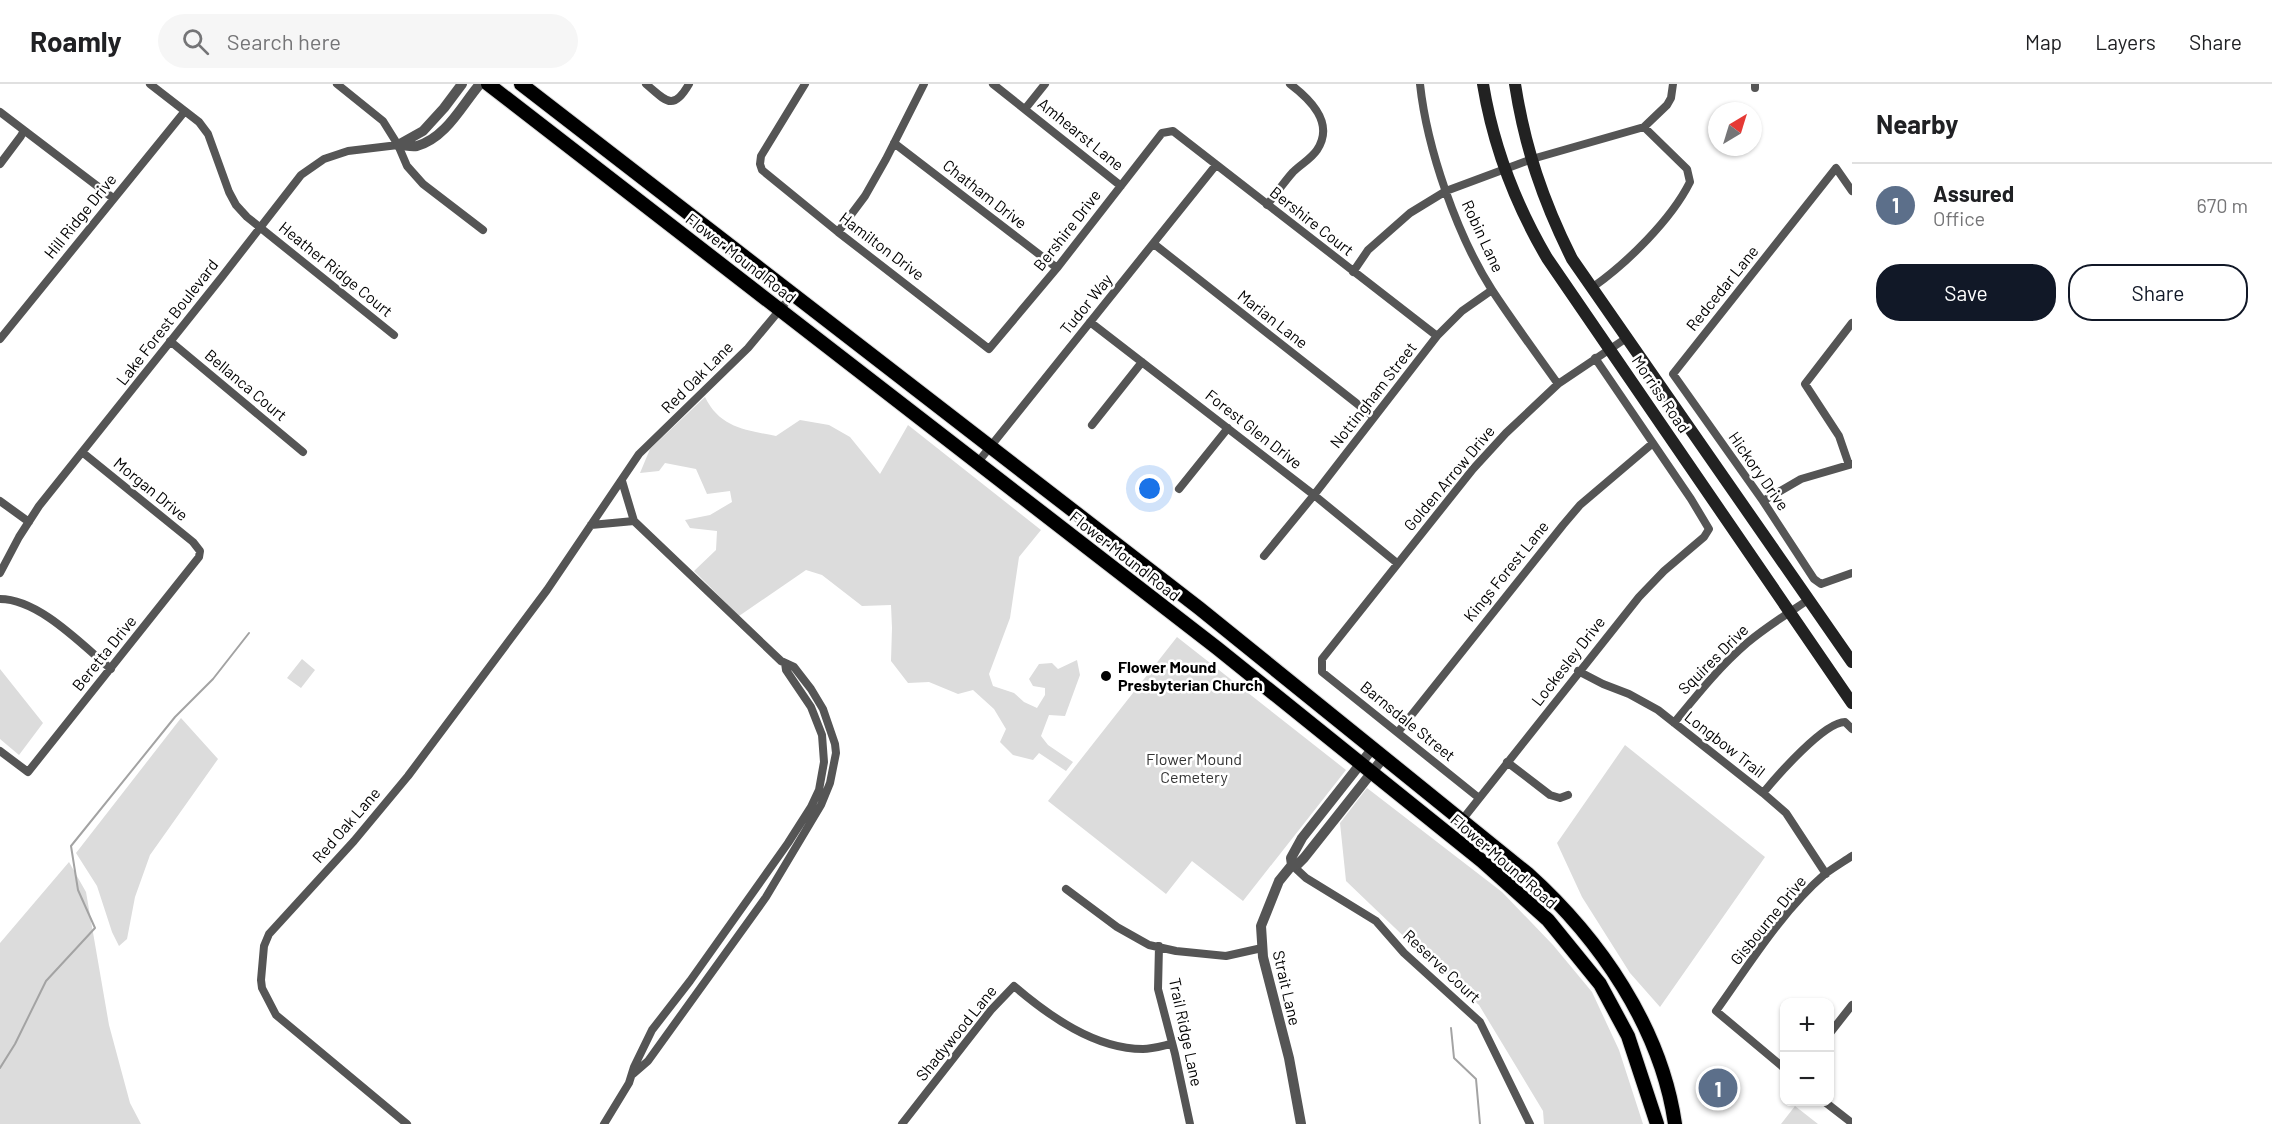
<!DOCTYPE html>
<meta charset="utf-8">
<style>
body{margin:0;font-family:Barlow,sans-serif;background:#f6f6f6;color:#202124}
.controls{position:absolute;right:18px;bottom:18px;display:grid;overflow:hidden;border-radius:12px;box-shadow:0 2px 4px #0004}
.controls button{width:54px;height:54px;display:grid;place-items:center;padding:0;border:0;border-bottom:2px solid #e0e0e0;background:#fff;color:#202124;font:30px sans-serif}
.compass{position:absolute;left:1708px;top:18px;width:54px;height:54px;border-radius:50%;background:#fff;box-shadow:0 2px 4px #0004;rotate:38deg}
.you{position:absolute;left:1150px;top:405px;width:21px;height:21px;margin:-15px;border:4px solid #fff;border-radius:50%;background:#1a73e8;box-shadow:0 0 0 9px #1a73e833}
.badge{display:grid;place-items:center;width:39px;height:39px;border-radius:50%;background:#111827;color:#fff;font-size:20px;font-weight:700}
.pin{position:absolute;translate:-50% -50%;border:3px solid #fff;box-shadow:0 2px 6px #0006}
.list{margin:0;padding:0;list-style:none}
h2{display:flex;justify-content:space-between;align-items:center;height:78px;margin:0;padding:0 24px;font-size:26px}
h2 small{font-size:20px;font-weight:400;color:#757577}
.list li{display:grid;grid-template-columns:39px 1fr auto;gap:18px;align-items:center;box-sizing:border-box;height:84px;padding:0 24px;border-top:2px solid #e0e0e0}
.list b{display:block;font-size:22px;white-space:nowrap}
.list p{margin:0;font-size:20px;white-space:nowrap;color:#757577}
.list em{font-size:20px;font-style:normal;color:#757577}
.actions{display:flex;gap:12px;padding:18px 24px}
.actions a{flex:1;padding:14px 0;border:2px solid #111827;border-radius:24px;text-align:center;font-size:21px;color:#111827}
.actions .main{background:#111827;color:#fff}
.icon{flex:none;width:33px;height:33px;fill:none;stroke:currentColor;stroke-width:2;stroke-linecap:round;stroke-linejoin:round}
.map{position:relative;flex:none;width:1852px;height:1040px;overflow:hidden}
header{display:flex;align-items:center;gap:36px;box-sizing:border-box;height:84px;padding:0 30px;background:#fff;border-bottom:2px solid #e0e0e0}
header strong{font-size:28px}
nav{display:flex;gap:33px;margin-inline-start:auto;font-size:21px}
.search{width:420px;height:54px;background:#f6f6f6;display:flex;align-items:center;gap:15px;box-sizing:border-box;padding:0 21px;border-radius:33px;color:#757577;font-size:22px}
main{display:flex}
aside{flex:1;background:#fff}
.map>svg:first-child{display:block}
.green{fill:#dcdcdc}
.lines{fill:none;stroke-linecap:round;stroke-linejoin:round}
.stream{stroke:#a3a3a3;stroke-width:2}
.primary-casing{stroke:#dbdbdb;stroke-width:16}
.minor{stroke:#555;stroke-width:8}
.tertiary{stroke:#555;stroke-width:10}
.secondary{stroke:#222;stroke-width:12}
.primary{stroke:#000;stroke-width:14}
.poi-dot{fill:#000;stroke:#fff;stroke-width:2}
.labels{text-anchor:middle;stroke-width:5;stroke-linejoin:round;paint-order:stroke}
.street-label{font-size:16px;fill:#000;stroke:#fff}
.poi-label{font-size:16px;font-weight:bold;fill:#000;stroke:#fff;text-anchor:start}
.park-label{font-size:16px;fill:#333;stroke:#fff}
</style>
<header>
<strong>Roamly</strong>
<div class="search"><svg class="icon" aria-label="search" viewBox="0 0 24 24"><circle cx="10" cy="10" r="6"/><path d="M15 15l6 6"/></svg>Search here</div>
<nav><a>Map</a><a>Layers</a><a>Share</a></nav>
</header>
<main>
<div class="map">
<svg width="1852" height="1040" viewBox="0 0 1852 1040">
<rect width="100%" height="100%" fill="#fff"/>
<path class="green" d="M 705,313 C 720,344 746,346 776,352 L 800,336 L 829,341 L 850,353 L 880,390 L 908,341 L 1041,446 L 1019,473 L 1010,534 L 989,590 L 993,602 L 1014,609 L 1024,618 L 1037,624 L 1045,611 L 1045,604 L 1033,602 L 1029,595 L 1039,580 L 1052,579 L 1058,585 L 1077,576 L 1080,591 L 1065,632 L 1049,631 L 1041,652 L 1048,661 L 1073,678 L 1066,687 L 1039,669 L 1033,676 L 1013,671 L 1000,658 L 1006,645 L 994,625 L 973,606 L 958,610 L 929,598 L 908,599 L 891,577 L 892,544 L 891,521 L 862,522 L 822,491 L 806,486 L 739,532 L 694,487 L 716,466 L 717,447 L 690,444 L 685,436 L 710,431 L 732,418 L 730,407 L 707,410 L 696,385 L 665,379 L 659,387 L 640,389 L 650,365 Z
M 1177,553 L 1346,686 L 1243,817 L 1192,777 L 1166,810 L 1048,717 Z
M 302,575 L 315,586 L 301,604 L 287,594 Z
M 0,585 L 43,639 L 19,671 L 0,655 Z
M 181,634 L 218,675 L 150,771 L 135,813 L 127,855 L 119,862 L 112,848 L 97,802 L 76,769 Z
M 1625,661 L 1765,773 L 1660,923 L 1630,889 L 1582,813 L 1557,759 Z
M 1367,704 L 1502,808 L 1553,861 L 1592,908 L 1619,966 L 1643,1040 L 1544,1040 L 1543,1027 L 1479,921 L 1460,905 L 1439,882 L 1418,866 L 1346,797 L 1340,739 Z
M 69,778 L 86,808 L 109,941 L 130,1019 L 141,1040 L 0,1040 L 0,859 Z
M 1795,1022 L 1818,1040 L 1781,1040 Z"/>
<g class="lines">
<path class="stream" d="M 1451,944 L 1454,974 L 1476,995 L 1480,1040
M 0,984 L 15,960 L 46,897 L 95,844 L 78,806 L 71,762 L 175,633 L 213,595 L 249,549"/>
<defs>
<path id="primary" d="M 488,0 L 1217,564 L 1482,777 L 1548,836 L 1600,900 L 1628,952 L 1657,1040
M 521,0 L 1199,524 L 1528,790 C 1599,854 1661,943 1675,1040"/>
</defs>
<use href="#primary" class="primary-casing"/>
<path class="minor" d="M 150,0 L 199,38 L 208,50 L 229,108 L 236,121 L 247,133 L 394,251
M 337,0 L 383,37 L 398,61 L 407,82 L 423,100 L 483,146
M 646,0 C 666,17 673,28 689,0
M 805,0 L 761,72 L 760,80 L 762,86 L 838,148 L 989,265 L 1057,184 L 1162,49 L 1173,47 L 1437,252
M 993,0 L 1121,102
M 1420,0 C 1427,65 1457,151 1492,206 C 1513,238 1536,269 1558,300
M 1755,4 L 1755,0
M 1025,25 L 1045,0
M 0,28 L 113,114
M 894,59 L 1057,184
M 0,80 L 21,52 L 24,46
M 1852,107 L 1836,84 L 1673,290 L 1763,417 L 1814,495 L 1821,500 L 1852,489
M 1267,121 C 1276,110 1284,98 1293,88 C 1301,80 1311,75 1317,66 C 1335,39 1310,15 1290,0
M 838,148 L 865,112 L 886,75 L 924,0
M 1154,160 L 1374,333
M 1353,188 L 1368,166 L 1410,129 L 1446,107 L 1532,75 L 1644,43 L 1667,21 L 1671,14 L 1673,0
M 1593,203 C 1627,179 1671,136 1690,98 L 1687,85 L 1644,43
M 1090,238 L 1314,411 L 1397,479
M 0,255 L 185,27
M 170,257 L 303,368
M 1092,341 L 1142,278
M 978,378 L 1216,81
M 1849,381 L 1839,352 L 1805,300 L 1852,239
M 622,397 L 634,437 L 781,577 L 794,583 L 811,605 L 823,625 L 835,660 L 836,669 L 830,699 L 821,721 L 766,813 L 648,977 L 633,990
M 1179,405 L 1228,344
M 0,417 L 29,438
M 1763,417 L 1801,395 L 1852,380
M 591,441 L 634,437
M 1264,472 L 1314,411 L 1437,252 L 1462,227 L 1492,206
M 0,489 L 19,453 L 39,422 L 221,194 L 301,91 L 324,75 L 348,67 L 398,61
M 0,515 C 39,515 82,561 111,585
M 1578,587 L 1603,600 L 1629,610 L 1658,626 L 1763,709 L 1786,729 L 1826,790
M 1674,639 C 1697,611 1719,583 1747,559 C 1766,543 1787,530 1808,516
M 1398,648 L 1563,441 L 1580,421 L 1653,359
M 0,667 L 28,688 L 199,473 L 200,467 L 193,458 L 82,368
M 1507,678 L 1550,711 L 1560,714 L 1568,711
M 1763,709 C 1777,692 1824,638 1845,638 L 1852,645
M 1479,714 L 1322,588 L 1322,575 L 1473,385 L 1506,349 L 1558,300 L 1628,253
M 1462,736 L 1639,513 L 1664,487 L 1704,453 L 1709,445 L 1691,415 L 1595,274
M 1292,781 L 1306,794 L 1376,837 L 1404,869 L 1480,938 L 1530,1040
M 1066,805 L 1117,843 L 1149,861 L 1176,867 L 1226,872 L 1262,864
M 1159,862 L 1158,905 L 1175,970 L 1190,1040
M 1830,949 L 1852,921
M 1784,984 L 1716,927 C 1749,881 1781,828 1825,790 C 1833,784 1843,778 1852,772
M 1825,1018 L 1852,1039
M 407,1040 L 276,931 L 262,904 L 261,896 L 264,862 L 269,850 L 354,757 L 408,692 L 547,506 L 639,370 L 748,264 L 793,210
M 604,1040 L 629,999 L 634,983 L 652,946 L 690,897 L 788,759 L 811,723 L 819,706 L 824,678 L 822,651 L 811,623 L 786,586 L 785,579
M 902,1040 L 991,926 L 1014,902 C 1049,932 1095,965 1143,965 C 1152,965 1162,962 1171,960"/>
<path class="tertiary" d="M 398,61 C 404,61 411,63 417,62 C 446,54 462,21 480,0
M 398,61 L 423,47 L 444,24 L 462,0
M 1292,781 L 1291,774 L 1302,754 L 1373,664
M 1301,1040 L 1289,974 L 1263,873 L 1261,842 L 1279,797 L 1292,781 L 1298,780 L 1304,774 L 1384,673"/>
<path class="secondary" d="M 1483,0 C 1493,61 1516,121 1547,174 L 1852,619
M 1515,0 C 1525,64 1543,117 1572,175 L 1852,578"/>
<use href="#primary" class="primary"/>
</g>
<circle class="poi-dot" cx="1106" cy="592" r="6"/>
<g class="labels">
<g class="street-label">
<text transform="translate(1081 50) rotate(39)" y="6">Amhearst Lane</text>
<text transform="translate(985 110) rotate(38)" y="6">Chatham Drive</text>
<text transform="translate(80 132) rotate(-51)" y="6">Hill Ridge Drive</text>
<text transform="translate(1312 137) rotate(38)" y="6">Bershire Court</text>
<text transform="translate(1067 146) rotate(-52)" y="6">Bershire Drive</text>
<text transform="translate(1483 152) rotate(65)" y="6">Robin Lane</text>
<text transform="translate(882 162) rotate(37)" y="6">Hamilton Drive</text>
<text transform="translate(741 174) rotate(38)" y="6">Flower Mound Road</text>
<text transform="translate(336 185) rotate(39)" y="6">Heather Ridge Court</text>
<text transform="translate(1722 204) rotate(-51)" y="6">Redcedar Lane</text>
<text transform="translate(1086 220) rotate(-51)" y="6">Tudor Way</text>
<text transform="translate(1273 235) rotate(38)" y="6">Marian Lane</text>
<text transform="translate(167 238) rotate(-52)" y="6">Lake Forest Boulevard</text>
<text transform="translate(697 293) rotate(-45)" y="6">Red Oak Lane</text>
<text transform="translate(246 301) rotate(40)" y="6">Bellanca Court</text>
<text transform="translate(1661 310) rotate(56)" y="6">Morriss Road</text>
<text transform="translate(1373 311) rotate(-52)" y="6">Nottingham Street</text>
<text transform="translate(1254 345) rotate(38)" y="6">Forest Glen Drive</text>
<text transform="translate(1759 387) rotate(55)" y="6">Hickory Drive</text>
<text transform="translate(1449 394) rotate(-50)" y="6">Golden Arrow Drive</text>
<text transform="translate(151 405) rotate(39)" y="6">Morgan Drive</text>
<text transform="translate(1125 472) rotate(38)" y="6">Flower Mound Road</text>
<text transform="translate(1506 487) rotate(-51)" y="6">Kings Forest Lane</text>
<text transform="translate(104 569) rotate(-51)" y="6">Beretta Drive</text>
<text transform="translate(1713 575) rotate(-45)" y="6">Squires Drive</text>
<text transform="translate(1568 577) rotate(-52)" y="6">Lockesley Drive</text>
<text transform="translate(1408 637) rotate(39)" y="6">Barnsdale Street</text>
<text transform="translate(1725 660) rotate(38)" y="6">Longbow Trail</text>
<text transform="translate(346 741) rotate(-49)" y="6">Red Oak Lane</text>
<text transform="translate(1504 777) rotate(41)" y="6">Flower Mound Road</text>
<text transform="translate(1768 836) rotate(-51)" y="6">Gisbourne Drive</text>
<text transform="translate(1442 882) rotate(43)" y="6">Reserve Court</text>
<text transform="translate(1287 904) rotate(77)" y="6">Strait Lane</text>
<text transform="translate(1186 948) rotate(78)" y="6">Trail Ridge Lane</text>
<text transform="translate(956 949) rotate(-51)" y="6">Shadywood Lane</text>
</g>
<g class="poi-label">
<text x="1118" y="589">Flower Mound<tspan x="1118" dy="18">Presbyterian Church</tspan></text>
</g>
<g class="park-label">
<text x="1194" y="681">Flower Mound<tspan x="1194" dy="18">Cemetery</tspan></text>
</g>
</g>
</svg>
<div class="controls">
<button>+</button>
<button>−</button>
</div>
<svg class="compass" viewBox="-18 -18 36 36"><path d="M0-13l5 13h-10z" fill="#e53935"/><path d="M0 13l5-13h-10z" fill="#757577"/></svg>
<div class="you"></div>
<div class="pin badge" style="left:1718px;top:1004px;background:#5c6f8a">1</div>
</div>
<aside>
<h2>Nearby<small></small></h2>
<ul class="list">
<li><span class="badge" style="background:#5c6f8a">1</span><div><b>Assured</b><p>Office</p></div><em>670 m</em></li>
</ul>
<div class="actions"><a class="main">Save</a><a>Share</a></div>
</aside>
</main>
